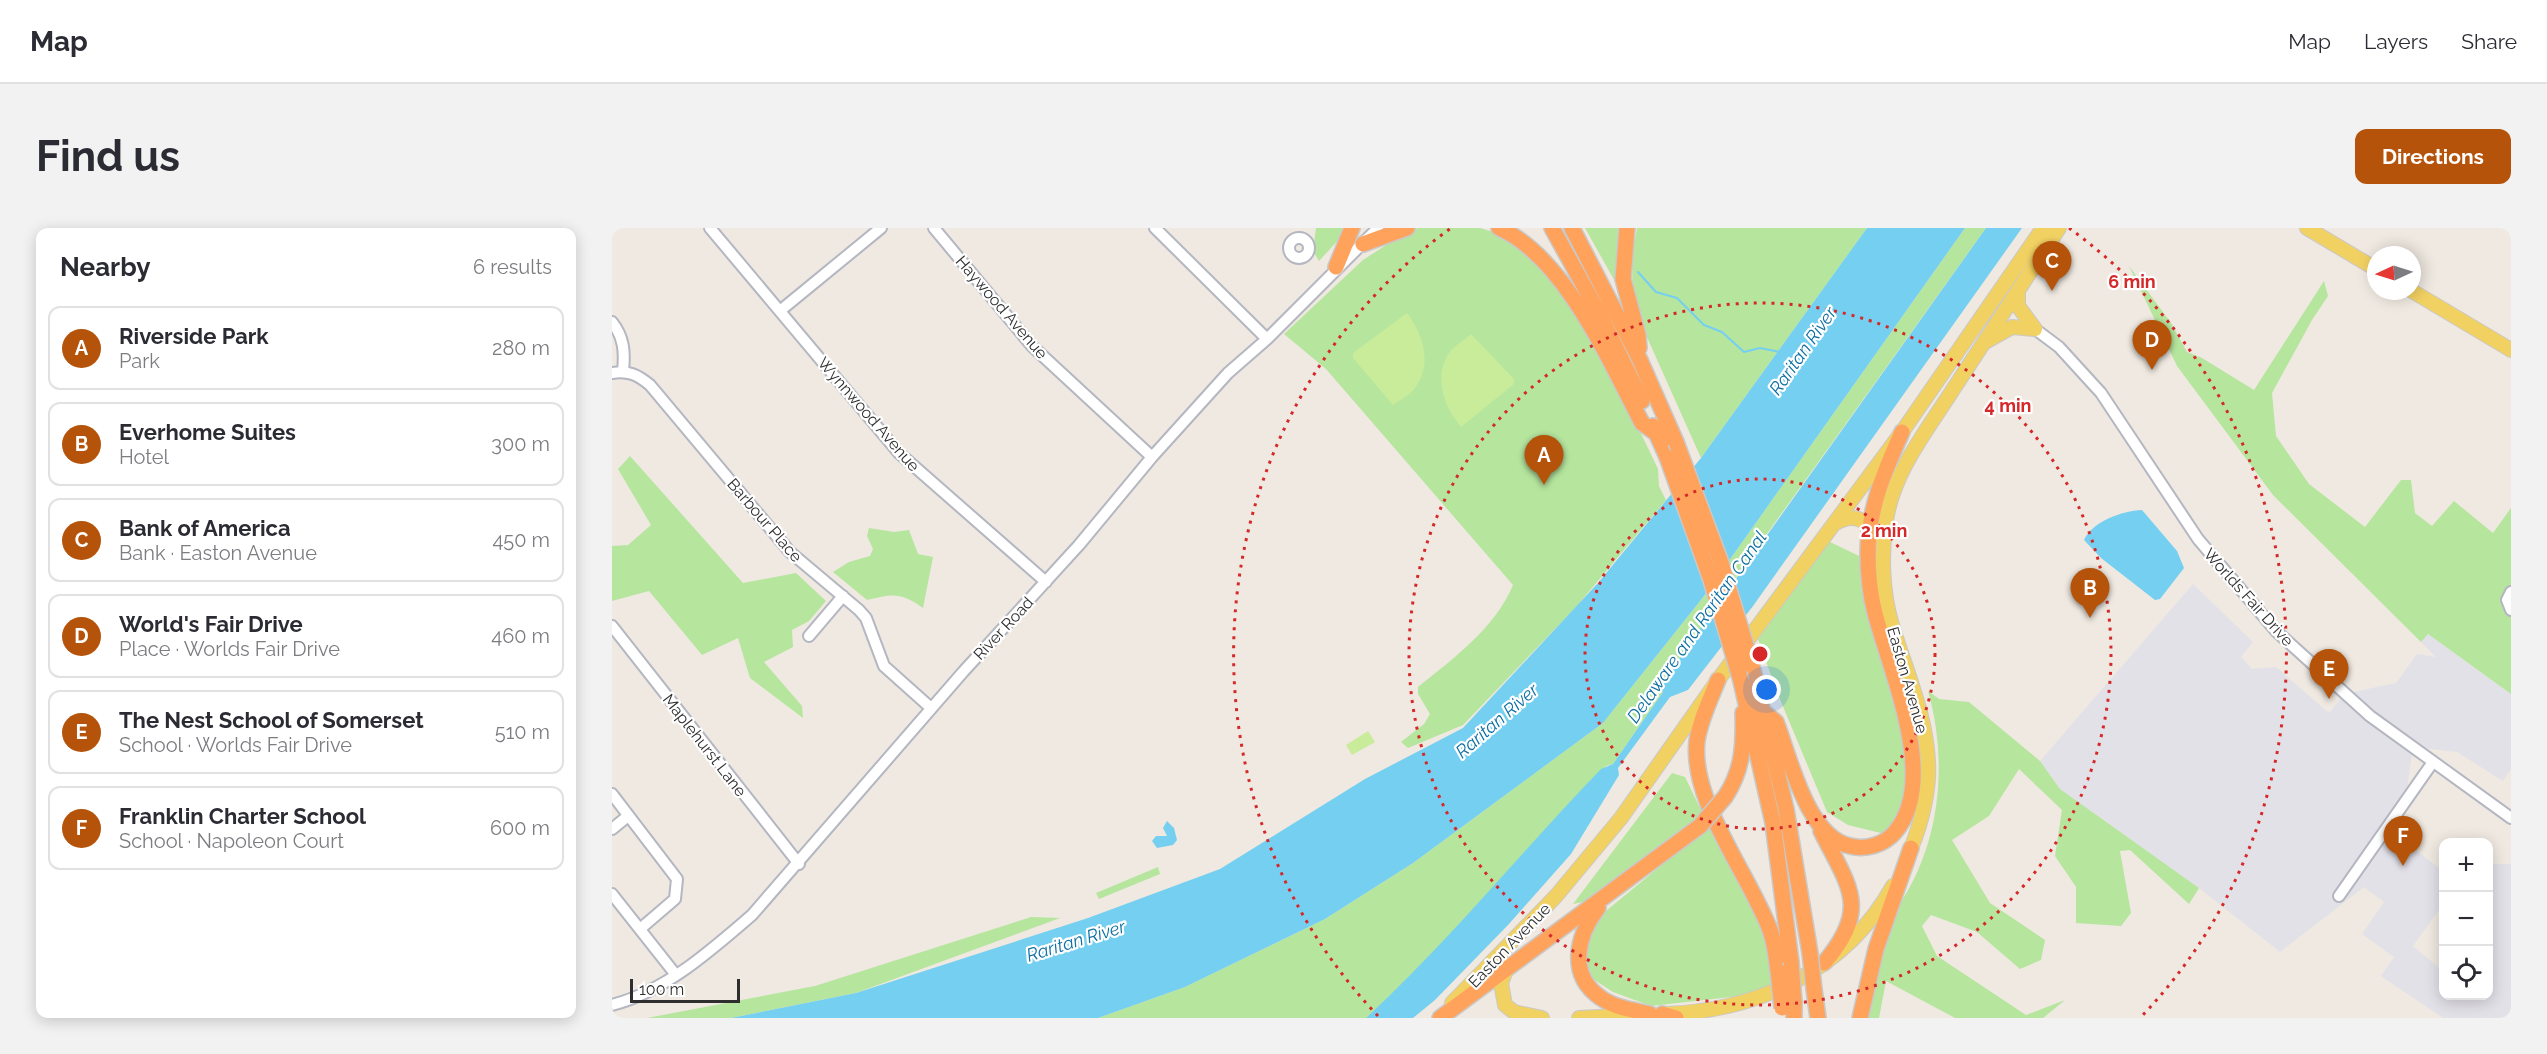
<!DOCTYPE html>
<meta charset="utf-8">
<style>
body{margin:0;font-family:Raleway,sans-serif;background:#f2f2f3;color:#2b2b33}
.controls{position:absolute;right:18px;bottom:18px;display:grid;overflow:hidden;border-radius:12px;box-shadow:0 3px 15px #0003}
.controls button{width:54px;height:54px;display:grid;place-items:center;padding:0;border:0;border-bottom:2px solid #e1e1e2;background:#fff;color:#2b2b33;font:30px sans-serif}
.compass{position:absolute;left:1755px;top:18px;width:54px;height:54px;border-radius:50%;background:#fff;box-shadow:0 3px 15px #0003;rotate:266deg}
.scale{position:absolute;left:18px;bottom:15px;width:110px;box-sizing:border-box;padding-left:6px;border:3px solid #2e2e2e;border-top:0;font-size:16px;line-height:21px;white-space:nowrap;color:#2e2e2e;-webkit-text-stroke:4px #fff;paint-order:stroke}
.you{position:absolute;left:1155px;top:462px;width:21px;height:21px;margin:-15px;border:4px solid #fff;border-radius:50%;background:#1a73e8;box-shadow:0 0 0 9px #1a73e833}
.badge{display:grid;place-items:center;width:39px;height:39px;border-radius:50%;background:#b45309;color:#fff;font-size:20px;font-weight:700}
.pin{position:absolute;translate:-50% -50px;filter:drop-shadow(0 2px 3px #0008)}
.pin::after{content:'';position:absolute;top:32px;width:21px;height:18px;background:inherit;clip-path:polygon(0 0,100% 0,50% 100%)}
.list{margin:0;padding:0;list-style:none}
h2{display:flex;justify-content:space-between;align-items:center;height:78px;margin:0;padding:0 24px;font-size:26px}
h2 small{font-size:20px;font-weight:400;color:#7c7c81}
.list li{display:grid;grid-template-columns:39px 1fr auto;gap:18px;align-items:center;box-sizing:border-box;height:84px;margin:0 12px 12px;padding:0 12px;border:2px solid #e1e1e2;border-radius:12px}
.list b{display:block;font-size:22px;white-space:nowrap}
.list p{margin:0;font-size:20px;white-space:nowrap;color:#7c7c81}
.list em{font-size:20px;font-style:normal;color:#7c7c81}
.icon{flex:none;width:33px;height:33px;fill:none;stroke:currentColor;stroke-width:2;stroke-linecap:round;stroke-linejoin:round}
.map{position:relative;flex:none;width:1899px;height:790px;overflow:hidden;border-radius:12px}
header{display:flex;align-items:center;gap:36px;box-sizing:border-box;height:84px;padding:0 30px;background:#fff;border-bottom:2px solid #e1e1e2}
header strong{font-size:28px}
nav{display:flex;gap:33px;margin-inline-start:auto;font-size:21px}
.intro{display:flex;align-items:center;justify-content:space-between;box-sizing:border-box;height:144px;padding:0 36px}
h1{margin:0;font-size:42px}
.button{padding:15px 27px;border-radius:12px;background:#b45309;color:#fff;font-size:21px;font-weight:700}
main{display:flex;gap:36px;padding:0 36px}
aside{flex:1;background:#fff;border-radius:12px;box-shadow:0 3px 15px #0003}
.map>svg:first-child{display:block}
.industrial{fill:#e3e1e8}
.green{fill:#b6e59e}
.pitch{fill:#c9ec9a}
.water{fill:#75cff0}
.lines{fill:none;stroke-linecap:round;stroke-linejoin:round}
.stream{stroke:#75cff0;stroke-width:2}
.minor-casing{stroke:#b4b7c1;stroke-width:14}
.major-casing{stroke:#c9c9c9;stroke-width:16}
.highway-casing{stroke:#c9c9c9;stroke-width:18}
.minor{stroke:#fff;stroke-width:10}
.major{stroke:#f2d163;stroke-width:14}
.highway{stroke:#ffa35c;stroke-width:15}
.highway-bridge-casing{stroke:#c9c9c9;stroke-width:18;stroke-linecap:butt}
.highway-bridge{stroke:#ffa35c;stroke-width:15}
.ring{fill:none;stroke:#d62828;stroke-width:3;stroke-dasharray:3 6}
.labels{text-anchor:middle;stroke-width:4.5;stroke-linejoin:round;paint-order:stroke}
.street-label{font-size:16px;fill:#2e2e2e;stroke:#fff}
.water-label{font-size:18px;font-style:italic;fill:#0d6fa3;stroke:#fff}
.centre{fill:#d62828;stroke:#fff;stroke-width:3}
.ring-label{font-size:18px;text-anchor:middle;font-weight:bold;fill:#d62828;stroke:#fff;stroke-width:4.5;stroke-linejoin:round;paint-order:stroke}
</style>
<header>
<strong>Map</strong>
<nav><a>Map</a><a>Layers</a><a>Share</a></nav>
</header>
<div class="intro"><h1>Find us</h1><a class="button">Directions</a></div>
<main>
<aside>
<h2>Nearby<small>6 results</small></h2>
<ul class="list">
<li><span class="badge">A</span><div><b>Riverside Park</b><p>Park</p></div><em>280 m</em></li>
<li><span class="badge">B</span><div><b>Everhome Suites</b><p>Hotel</p></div><em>300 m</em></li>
<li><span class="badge">C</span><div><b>Bank of America</b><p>Bank · Easton Avenue</p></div><em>450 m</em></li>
<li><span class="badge">D</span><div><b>World's Fair Drive</b><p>Place · Worlds Fair Drive</p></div><em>460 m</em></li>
<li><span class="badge">E</span><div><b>The Nest School of Somerset</b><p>School · Worlds Fair Drive</p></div><em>510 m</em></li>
<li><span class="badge">F</span><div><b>Franklin Charter School</b><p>School · Napoleon Court</p></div><em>600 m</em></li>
</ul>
</aside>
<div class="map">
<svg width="1899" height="790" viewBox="0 0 1899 790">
<rect width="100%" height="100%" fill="#efe9e1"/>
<path class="industrial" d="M 1581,356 L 1641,414 L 1629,429 L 1640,441 L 1664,439 L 1717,485 L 1732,466 L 1784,455 L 1805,426 L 1824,429 L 1809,414 L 1816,406 L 1899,466 L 1899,541 L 1891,553 L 1845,524 L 1801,519 L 1788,610 L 1831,643 L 1832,675 L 1801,718 L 1831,743 L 1832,768 L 1861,768 L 1867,772 L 1869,768 L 1876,768 L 1877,756 L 1880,749 L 1876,747 L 1877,642 L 1880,636 L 1899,636 L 1899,790 L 1831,790 L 1769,748 L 1782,729 L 1750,706 L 1772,674 L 1752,659 L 1668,724 L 1587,660 L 1448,561 L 1428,533 Z"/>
<path class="green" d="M 704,0 L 731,0 L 731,7 L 707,33 L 701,23 Z
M 806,0 L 868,0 L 885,5 L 901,14 L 938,47 L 968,92 L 1024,195 L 1046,241 L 1047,258 L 1054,272 L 964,379 L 851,497 L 796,520 L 789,514 L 812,496 L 818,486 L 806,466 L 806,459 C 842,430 883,400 901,357 L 714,141 L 672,106 L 751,32 L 794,4 Z
M 973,0 L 1010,0 L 1005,57 Z
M 1025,0 L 1255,0 L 1089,230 L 1030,98 L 1020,64 L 1021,24 Z
M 1353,0 L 1374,0 L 1129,342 L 1051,464 L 1001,536 L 994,538 L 807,741 L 754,790 L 486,790 L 573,759 L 713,691 L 801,635 L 991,495 L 1092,368 Z
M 1517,38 L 1559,95 L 1575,124 L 1590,130 L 1642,162 L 1712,53 L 1716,68 L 1700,92 L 1660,165 L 1664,208 L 1697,256 L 1753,299 L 1789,252 L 1799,252 L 1803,285 L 1820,298 L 1842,273 L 1881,305 L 1899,280 L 1899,466 L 1816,406 L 1809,414 L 1661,267 L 1565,138 Z
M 18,228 L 131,355 L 184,345 L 214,373 L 197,393 L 180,402 L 181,419 L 152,434 L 190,478 L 191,490 L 138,450 L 126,410 L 90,427 L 37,363 L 0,373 L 0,318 L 16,317 L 39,297 L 6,241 Z
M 257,300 L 282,304 L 297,302 L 306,326 L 321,329 L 311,380 C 288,364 281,366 255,372 L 221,344 L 237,334 L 258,328 L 261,321 L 255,308 Z
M 1216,313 L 1247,328 C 1255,382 1277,431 1289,484 C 1298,522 1292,560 1287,598 L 1273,606 L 1236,597 L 1215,584 L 1165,464 L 1146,411 Z
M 1316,463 L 1327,471 L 1357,474 L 1428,533 L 1448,561 L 1587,660 L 1577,676 L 1518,622 L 1508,623 L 1519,685 L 1509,698 L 1464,695 L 1464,659 L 1443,628 L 1450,582 L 1407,541 L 1377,588 L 1340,612 L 1378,675 L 1433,712 L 1429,732 L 1408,741 L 1365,704 L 1319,687 L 1310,698 L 1325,728 L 1414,787 L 1453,772 L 1431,790 L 1343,790 L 1274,753 L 1267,790 L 1253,790 L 1282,684 C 1328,622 1337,536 1316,463 Z
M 1060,545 L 1073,549 L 1091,586 L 981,672 L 961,676 Z
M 1097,598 L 1155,709 L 1161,757 L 1128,768 L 1039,778 L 1001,764 L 981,751 L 972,728 L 977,697 Z
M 546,639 L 548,646 L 487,671 L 484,665 Z
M 419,689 L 448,690 L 244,765 L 119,790 L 35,790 L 203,758 Z"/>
<path class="pitch" d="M 795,85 C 811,106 821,136 803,160 C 798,167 788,172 781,177 L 741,130 L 741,125 Z
M 859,106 L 902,151 L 902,156 L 849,199 C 832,179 821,149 837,125 C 842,118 853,112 859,106 Z
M 756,503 L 763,514 L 740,527 L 734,517 Z"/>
<path class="water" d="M 1255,0 L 1353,0 L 1092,368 L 991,495 L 801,635 L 713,691 L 573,759 L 486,790 L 119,790 L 244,765 L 476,690 L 608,641 L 753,551 L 851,500 L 986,355 L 1089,230 Z
M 1374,0 L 1410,0 L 1141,378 L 1076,462 L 1058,469 L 1006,540 L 1007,547 L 959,626 L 896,697 L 823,772 L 801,790 L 754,790 C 838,712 910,623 989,541 L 1001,536 L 1051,464 L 1049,460 L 1059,442 Z
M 1530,282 L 1565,323 L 1572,340 L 1548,371 L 1543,372 L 1489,330 L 1472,312 C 1481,293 1510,283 1530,282 Z
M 555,593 L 562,600 L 565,612 L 561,617 L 545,620 L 540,613 L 544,608 L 555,608 L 551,600 Z"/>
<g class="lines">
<path class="stream" d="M 1026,44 L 1044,64 L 1065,70 L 1092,97 L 1110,104 L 1132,124 L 1148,120 L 1168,124"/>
<defs>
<path id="minor" d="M 98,0 L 287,225 L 434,354
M 322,0 L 420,118 L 540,229
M 543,0 L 655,111
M677 20a10 10 0 1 1 20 0a10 10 0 1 1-20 0Z
M 169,82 L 269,0
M 0,94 C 12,109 13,124 11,143
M 1423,101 L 1447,119 L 1489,165 L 1586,311 L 1664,403 L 1758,488 L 1899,590
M 0,145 C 16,142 26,147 38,157 L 178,324 L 247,382 L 254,390 L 272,438 L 319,480
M 1899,364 L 1895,372 L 1899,382
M 0,398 L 187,636
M 197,408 L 231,368
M 0,566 L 65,651 L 63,671 L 28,701
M 0,601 L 16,588
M 0,666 L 64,747
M 1727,668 L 1821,534
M 0,777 C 54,763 98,723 140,687 L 351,444 L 467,317 L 540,229 L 616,145 L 655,111 L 766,0"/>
<path id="major" d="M 1695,0 L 1764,41
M 1406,63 L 1406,78 L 1423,101
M 1800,63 L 1899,122
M 1375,113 L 1400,99 L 1423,101
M 1222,296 C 1240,285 1253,290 1264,306
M 1295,630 C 1306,605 1314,579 1316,551 C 1319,497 1295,447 1280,397 C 1270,365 1269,325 1274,293 C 1281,244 1316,201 1342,160 C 1377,107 1412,53 1447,0
M 896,737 L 889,755 L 893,777 L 902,784 L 930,790
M 840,775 L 944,668 L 1009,590 L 1106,452 L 1290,204 L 1431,0
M 1053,786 C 1147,783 1234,742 1281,658
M 967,790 L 1027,787"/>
<path id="highway" d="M 887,0 C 953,29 998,134 1030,195 L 1045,206
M 940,0 L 987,85 L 1030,173
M 960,0 L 1027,130 L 1064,214
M 1015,0 L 1011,51 L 1026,107 L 1027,120
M 751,16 L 795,0
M 724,39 L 740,0
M 1041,198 L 1055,229
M 1140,438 L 1174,581 L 1198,725
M 1106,452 C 1098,472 1088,492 1085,513 C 1078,573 1137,646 1158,702 C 1163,715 1164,729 1166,743
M 1129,453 L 1161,595 L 1179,734
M 1153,485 L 1164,494 C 1178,530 1195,609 1238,618 C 1254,622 1272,617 1283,604 C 1328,552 1277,441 1263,385 C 1258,366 1256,345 1256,326 C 1256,282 1272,244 1290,204
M 1113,569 C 1131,542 1132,516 1131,485
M 1209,603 C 1237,659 1259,680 1212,735
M 986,680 C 965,707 955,747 989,770 C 1003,780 1022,782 1038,786
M 1202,761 L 1206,790
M 1182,774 L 1182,790
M 1050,786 L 1064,790
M 828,790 L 1088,598
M 1248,790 L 1264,721 L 1299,620"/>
</defs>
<use href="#minor" class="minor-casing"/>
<use href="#major" class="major-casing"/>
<use href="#highway" class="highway-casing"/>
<use href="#minor" class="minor"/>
<use href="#major" class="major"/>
<use href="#highway" class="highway"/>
<defs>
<path id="highway-bridge" d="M 1064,214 L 1108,332 L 1140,438
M 1055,229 L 1099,352 L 1129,453
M 1088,598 L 1113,569
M 1198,725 L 1202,761
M 1179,734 L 1182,774
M 1166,743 L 1170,780"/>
</defs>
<use href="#highway-bridge" class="highway-bridge-casing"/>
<use href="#highway-bridge" class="highway-bridge"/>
</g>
<g class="ring">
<circle cx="1148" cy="426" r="175"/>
<circle cx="1148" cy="426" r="351"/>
<path d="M766 788A526 526 0 0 1 839 0M1457 0A526 526 0 0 1 1530 788"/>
</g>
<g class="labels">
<g class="street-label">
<text transform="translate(390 79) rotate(49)" y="6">Haywood Avenue</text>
<text transform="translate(257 186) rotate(49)" y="6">Wynnwood Avenue</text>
<text transform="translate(153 292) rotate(49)" y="6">Barbour Place</text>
<text transform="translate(1637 369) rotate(48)" y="6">Worlds Fair Drive</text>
<text transform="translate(391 400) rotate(-47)" y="6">River Road</text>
<text transform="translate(1296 452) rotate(74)" y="6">Easton Avenue</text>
<text transform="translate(93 517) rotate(52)" y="6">Maplehurst Lane</text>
<text transform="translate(897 717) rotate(-46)" y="6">Easton Avenue</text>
</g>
<g class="water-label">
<text transform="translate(1191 123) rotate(-55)" y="6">Raritan River</text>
<text transform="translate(1085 399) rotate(-55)" y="6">Delaware and Raritan Canal</text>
<text transform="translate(885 493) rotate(-41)" y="6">Raritan River</text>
<text transform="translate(464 713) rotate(-17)" y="6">Raritan River</text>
</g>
</g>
<circle cx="1148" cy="426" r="9" class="centre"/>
<g class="ring-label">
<text x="1520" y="60">6 min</text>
<text x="1396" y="184">4 min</text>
<text x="1272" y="309">2 min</text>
</g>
</svg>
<div class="controls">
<button>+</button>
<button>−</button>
<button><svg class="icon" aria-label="locate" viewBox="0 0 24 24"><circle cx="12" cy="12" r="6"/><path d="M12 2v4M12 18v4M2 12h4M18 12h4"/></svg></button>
</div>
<svg class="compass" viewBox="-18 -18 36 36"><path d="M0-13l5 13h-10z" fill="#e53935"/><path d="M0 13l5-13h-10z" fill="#7c7c81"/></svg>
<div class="scale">100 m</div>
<div class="you"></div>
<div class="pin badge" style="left:932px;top:257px">A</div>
<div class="pin badge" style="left:1478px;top:390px">B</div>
<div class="pin badge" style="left:1440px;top:63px">C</div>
<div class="pin badge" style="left:1540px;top:142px">D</div>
<div class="pin badge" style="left:1717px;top:471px">E</div>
<div class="pin badge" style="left:1791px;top:638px">F</div>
</div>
</main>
